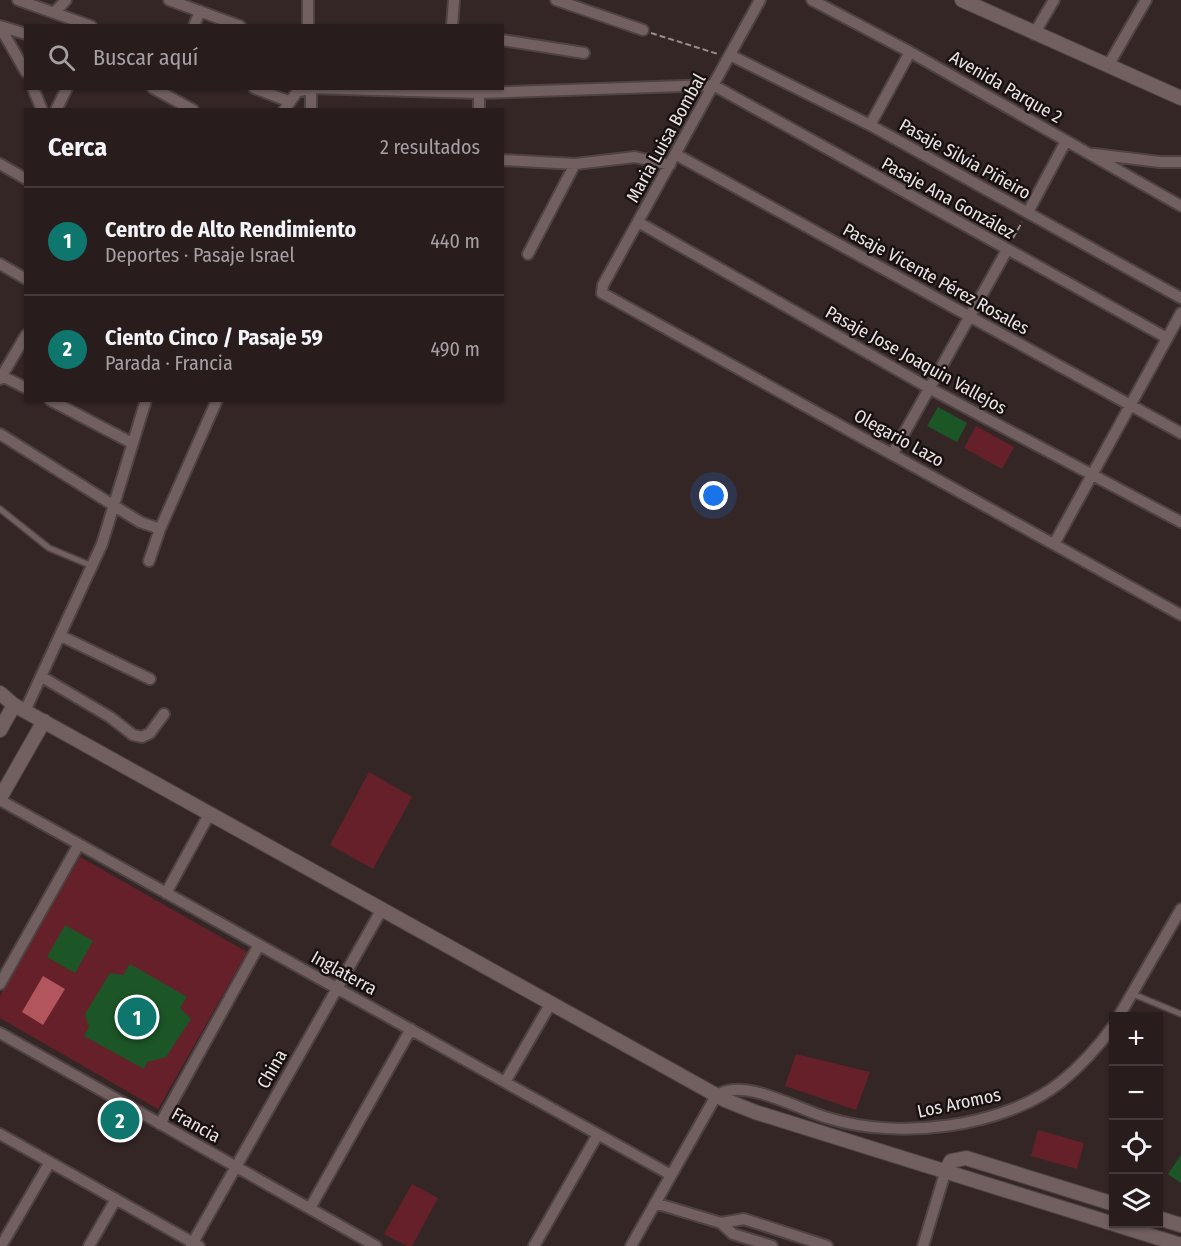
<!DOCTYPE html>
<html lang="es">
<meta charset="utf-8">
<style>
body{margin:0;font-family:"Fira Sans Condensed",sans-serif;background:#342929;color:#f1f3f6}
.controls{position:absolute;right:18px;bottom:18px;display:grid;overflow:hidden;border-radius:0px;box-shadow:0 2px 4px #0004}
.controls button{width:54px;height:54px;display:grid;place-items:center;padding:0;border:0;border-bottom:2px solid #443a3b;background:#281c1c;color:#f1f3f6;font:30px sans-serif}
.you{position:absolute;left:714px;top:496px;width:21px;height:21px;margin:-15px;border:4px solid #fff;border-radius:50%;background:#1a73e8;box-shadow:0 0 0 9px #1a73e833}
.badge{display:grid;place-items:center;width:39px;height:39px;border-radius:50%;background:#0f766e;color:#fff;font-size:20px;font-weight:700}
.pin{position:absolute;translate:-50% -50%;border:3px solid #fff;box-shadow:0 2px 6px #0006}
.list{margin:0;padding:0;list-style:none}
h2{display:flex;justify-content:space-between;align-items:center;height:78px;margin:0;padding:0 24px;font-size:26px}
h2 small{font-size:20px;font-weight:400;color:#a5a1a3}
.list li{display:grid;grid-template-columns:39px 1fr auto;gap:18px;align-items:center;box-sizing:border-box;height:108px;padding:0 24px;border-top:2px solid #443a3b}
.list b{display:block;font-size:22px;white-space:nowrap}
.list p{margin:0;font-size:20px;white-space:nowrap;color:#a5a1a3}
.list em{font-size:20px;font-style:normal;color:#a5a1a3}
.icon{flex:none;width:33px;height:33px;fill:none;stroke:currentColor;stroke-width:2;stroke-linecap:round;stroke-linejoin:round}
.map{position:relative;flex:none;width:1181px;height:1246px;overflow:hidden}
.search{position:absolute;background:#281c1c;box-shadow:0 2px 4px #0004;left:24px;top:24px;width:480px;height:66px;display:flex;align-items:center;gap:15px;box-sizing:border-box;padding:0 21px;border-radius:0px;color:#a5a1a3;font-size:22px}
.panel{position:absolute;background:#281c1c;box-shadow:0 2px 4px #0004;left:24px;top:108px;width:480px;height:294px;border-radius:0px}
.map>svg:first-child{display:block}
.green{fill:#662029}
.water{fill:#b2555c}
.building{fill:#1c5627}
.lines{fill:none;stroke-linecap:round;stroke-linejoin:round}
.lane-casing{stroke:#4e4242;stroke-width:8}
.street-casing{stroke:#4e4242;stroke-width:14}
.secondary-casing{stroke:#4e4242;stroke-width:16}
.path{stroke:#988c8c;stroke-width:2;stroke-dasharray:6 3;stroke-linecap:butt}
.lane{stroke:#726061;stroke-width:5}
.street{stroke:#726061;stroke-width:10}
.secondary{stroke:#726061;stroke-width:14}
.labels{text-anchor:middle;stroke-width:5;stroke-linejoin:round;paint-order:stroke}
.street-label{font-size:18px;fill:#ede3e3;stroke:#181111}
</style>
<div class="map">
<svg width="1181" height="1246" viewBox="0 0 1181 1246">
<rect width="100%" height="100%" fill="#352626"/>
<path class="green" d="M 976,426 L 1014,447 L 1002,469 L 964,448 Z
M 369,772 L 412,797 L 373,869 L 330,845 Z
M 80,857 L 247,952 L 158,1109 L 0,1018 L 0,996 Z
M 796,1054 L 870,1072 L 856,1110 L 785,1086 Z
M 1038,1130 L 1084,1143 L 1077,1169 L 1031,1156 Z
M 412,1184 L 438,1198 L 412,1246 L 407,1246 L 384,1234 Z"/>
<path class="water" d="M 43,976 L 65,989 L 43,1025 L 22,1012 Z"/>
<path class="building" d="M 938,407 L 967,423 L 957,442 L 927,426 Z
M 65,925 L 93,941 L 75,973 L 47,957 Z
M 130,964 L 187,997 L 180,1008 L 191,1019 L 166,1057 L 147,1062 L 144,1069 L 84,1036 L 89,1027 L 85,1014 L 110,973 L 123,975 Z
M 1181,1155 L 1181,1183 L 1168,1174 Z"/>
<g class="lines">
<defs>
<path id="lane" d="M 0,509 L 49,548 L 92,566
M 1133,994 L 1181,1014"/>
<path id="street" d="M 18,0 L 91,26
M 169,0 L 240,26
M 556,0 L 643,30
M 760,0 L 603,285 L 602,293 L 1181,615
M 812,0 L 910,52 L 1181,206
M 55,12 L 66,0
M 0,26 L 26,34
M 194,26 L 200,11
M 308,26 L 308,0
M 452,26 L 454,0
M 0,27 L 26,72
M 1034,34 L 1054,0
M 502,40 L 584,53
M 730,55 L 870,125 L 1181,298
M 1109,64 L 1146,0
M 33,88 L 42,110
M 153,88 L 193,110
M 254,88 L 288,101
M 56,110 L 67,88
M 284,110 L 297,92 L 311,88 L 479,93 L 713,85 L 1167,338
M 311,110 L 311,88
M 479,110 L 479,93
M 870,125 L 910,52
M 675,154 L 1181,433
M 1094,154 L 1160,162 L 1181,162
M 502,160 L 575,164 L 635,157 L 670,165
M 0,164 L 26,179
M 1028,212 L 1066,141
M 638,222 L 929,388 L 1181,522
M 528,254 L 575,164
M 0,264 L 26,279
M 2,376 L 26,388
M 0,379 L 26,335
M 50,400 L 132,443
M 0,434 L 140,522 L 160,529
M 893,453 L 1007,250
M 1054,544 L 1181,313
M 149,561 L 160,529 L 217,400
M 61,636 L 150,679
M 42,677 L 110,717 L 133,735 L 142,737 L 150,733 L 164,714
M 25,711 L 102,544 L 146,400
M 0,800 L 671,1175
M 166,893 L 210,813
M 0,984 L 79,844
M 1119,1016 L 1181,909
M 0,1033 L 376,1246
M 505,1082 L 551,1003
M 160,1124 L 259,945
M 0,1134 L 199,1246
M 655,1203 L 721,1223 L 733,1234 L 772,1246
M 310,1208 L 411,1029
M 721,1223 L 744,1219 L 827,1246
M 1,1246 L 50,1162
M 89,1246 L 116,1199
M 191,1246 L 382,909
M 534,1246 L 598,1134
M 631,1246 L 716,1096 C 743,1076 799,1110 828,1118 C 898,1140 1003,1128 1061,1082 C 1082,1065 1098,1047 1114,1025
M 923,1246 L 945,1173"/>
<path id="secondary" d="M 962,0 L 1181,98
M 0,693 L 14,705 L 725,1100 L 755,1112 L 1181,1245
M 0,730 L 14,705
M 0,798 L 44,721
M 945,1173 L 951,1161 L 966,1158 L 1114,1204
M 1158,1218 L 1181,1225"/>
</defs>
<use href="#lane" class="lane-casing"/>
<use href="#street" class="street-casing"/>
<use href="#secondary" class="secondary-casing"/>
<path class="path" d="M 651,33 L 718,54
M 1013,238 L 1022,222"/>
<use href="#lane" class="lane"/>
<use href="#street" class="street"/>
<use href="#secondary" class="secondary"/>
</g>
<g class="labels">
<g class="street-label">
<text transform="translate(1006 87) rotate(30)" y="6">Avenida Parque 2</text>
<text transform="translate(666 138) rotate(-61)" y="6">Maria Luisa Bombal</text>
<text transform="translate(965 159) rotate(29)" y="6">Pasaje Silvia Piñeiro</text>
<text transform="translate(948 198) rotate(29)" y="6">Pasaje Ana González</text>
<text transform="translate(936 279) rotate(29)" y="6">Pasaje Vicente Pérez Rosales</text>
<text transform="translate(916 360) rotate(29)" y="6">Pasaje Jose Joaquin Vallejos</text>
<text transform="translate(899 438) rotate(29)" y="6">Olegario Lazo</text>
<text transform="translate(344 973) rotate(29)" y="6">Inglaterra</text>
<text transform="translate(272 1069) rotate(-60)" y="6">China</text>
<text transform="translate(959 1103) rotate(-12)" y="6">Los Aromos</text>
<text transform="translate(196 1125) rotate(29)" y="6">Francia</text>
</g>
</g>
</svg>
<div class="controls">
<button>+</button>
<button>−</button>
<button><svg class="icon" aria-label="locate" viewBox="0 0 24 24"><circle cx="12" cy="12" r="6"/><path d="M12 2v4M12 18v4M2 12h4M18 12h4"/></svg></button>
<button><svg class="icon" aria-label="layers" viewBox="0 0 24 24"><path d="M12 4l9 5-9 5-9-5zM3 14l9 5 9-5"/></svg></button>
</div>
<div class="you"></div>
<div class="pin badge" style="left:137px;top:1017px">1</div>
<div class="pin badge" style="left:120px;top:1120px">2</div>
<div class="search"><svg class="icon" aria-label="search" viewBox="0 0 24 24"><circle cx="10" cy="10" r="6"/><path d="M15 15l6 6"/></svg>Buscar aquí</div>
<section class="panel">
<h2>Cerca<small>2 resultados</small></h2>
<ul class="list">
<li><span class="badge">1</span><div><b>Centro de Alto Rendimiento</b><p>Deportes · Pasaje Israel</p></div><em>440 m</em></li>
<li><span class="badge">2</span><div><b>Ciento Cinco / Pasaje 59</b><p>Parada · Francia</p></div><em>490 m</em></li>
</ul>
</section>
</div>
